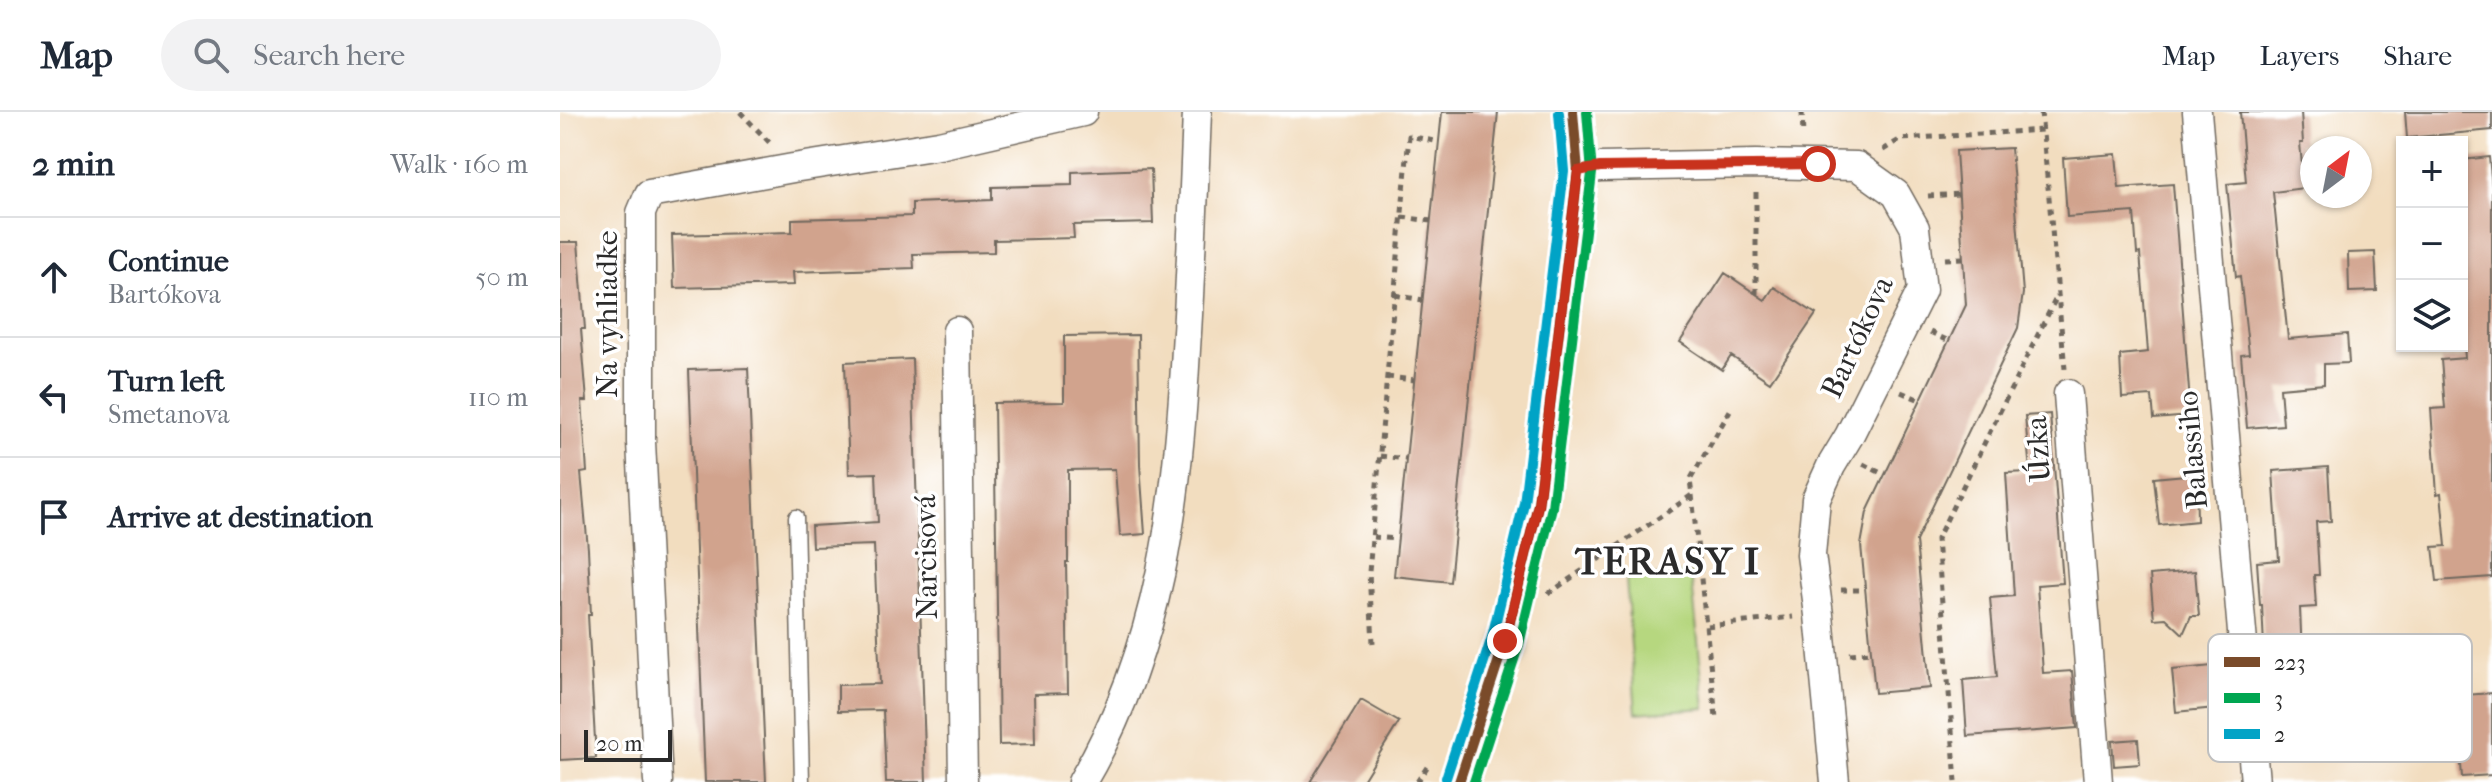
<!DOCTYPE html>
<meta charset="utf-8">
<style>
body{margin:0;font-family:"IM FELL French Canon",serif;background:#f2f2f3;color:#1f2937}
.controls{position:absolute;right:24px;top:24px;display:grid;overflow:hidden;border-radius:0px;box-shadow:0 2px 6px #0004}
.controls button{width:72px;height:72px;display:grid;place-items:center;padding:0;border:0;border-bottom:2px solid #e0e1e3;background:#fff;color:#1f2937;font:40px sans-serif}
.compass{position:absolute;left:1740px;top:24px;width:72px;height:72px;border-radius:50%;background:#fff;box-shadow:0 2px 6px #0004;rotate:32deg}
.scale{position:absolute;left:24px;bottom:20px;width:88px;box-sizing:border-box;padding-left:8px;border:4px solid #2b2b2b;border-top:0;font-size:22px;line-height:28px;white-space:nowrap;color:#2b2b2b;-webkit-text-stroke:6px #fff;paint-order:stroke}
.stop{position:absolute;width:24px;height:24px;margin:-18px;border:6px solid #c8321e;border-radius:50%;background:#fff}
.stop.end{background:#c8321e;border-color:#fff;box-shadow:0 2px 8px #0008}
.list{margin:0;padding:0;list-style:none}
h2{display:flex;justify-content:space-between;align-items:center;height:104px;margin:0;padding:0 32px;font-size:34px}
h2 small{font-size:26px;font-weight:400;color:#747a83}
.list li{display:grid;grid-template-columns:52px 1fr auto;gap:24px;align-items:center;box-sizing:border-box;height:120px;padding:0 32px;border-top:2px solid #e0e1e3}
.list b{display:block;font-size:30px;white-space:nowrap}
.list p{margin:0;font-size:26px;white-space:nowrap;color:#747a83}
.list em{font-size:26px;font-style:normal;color:#747a83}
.icon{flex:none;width:44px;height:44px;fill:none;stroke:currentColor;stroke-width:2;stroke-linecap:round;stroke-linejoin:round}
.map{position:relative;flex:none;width:1932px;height:670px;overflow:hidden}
header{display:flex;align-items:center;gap:48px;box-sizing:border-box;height:112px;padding:0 40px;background:#fff;border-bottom:2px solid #e0e1e3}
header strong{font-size:38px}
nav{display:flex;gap:44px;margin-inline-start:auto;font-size:28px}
.search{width:560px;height:72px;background:#f2f2f3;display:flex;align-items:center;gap:20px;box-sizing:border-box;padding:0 28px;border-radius:44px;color:#747a83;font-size:30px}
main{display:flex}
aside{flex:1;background:#fff}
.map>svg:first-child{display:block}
.green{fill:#b6d77f;stroke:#708155;stroke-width:2}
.building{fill:#d1a38d}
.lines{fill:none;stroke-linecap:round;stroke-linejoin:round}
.service-casing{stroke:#71695f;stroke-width:17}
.minor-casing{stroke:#71695f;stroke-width:31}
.tertiary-casing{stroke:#71695f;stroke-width:37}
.path{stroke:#71695f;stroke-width:5;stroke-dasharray:6 6;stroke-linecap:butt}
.service{stroke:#fff;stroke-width:14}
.minor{stroke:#fff;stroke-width:28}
.tertiary{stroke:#fff;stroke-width:34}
.bus-1-casing{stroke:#fff;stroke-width:16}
.bus-2-casing{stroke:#fff;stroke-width:16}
.bus-3-casing{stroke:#fff;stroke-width:16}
.bus-1{stroke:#7a4b2a;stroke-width:10}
.bus-2{stroke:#00a651;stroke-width:10}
.bus-3{stroke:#02a3c6;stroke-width:10}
.route{stroke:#c8321e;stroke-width:10}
.labels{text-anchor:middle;stroke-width:7;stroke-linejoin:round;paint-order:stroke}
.street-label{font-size:30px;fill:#2b2b2b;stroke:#fff}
.district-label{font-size:38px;font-weight:bold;letter-spacing:2px;fill:#2b2b2b;stroke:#fff}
.key{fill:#fff;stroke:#bfbfbf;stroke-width:2}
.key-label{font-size:22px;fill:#2b2b2b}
</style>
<header>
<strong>Map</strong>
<div class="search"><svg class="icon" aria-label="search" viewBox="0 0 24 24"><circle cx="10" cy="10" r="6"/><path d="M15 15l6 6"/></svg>Search here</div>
<nav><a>Map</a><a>Layers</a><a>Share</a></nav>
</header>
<main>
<aside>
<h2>2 min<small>Walk · 160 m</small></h2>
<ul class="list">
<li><svg class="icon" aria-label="ahead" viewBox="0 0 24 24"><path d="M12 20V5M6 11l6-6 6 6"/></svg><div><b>Continue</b><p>Bartókova</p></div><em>50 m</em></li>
<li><svg class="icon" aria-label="left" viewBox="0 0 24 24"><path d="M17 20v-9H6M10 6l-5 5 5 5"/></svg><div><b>Turn left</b><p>Smetanova</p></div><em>110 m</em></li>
<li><svg class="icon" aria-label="arrive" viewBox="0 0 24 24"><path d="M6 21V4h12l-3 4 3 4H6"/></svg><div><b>Arrive at destination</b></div></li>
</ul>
</aside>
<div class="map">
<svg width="1932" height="670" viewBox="0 0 1932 670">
<rect width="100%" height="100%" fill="#fff"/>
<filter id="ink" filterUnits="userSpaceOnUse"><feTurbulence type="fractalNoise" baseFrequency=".0125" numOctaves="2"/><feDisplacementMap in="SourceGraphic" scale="16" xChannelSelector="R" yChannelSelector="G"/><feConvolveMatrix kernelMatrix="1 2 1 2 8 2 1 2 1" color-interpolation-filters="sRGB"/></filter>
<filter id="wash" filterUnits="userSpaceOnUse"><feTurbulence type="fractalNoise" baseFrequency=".006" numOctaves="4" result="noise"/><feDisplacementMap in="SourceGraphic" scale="32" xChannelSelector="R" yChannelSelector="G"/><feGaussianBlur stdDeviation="1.8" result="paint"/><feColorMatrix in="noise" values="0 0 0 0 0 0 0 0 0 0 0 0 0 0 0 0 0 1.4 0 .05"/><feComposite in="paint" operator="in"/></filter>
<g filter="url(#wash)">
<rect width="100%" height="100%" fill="#f2ddbf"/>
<path class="green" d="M 1131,461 L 1145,596 L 1076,601 L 1066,467 Z"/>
<g id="blocks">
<path class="building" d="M 882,0 L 938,0 L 890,470 L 834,464 Z
M 1680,0 L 1741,0 L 1743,31 L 1740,31 L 1744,76 L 1713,80 L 1728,227 L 1787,222 L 1789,251 L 1764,252 L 1764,272 L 1720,276 L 1723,313 L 1687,316 L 1681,243 L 1689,242 L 1680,164 L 1676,165 L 1667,72 L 1686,70 Z
M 1845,0 L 1932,0 L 1932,18 L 1847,26 Z
M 1451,36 L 1463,181 L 1458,216 L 1356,429 L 1370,576 L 1315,581 L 1301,433 L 1307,400 L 1406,193 L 1396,39 Z
M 1556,42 L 1559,76 L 1613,72 L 1631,304 L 1594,307 L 1592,284 L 1562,286 L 1560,243 L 1588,240 L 1580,141 L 1577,142 L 1574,100 L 1507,105 L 1503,46 Z
M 1929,45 L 1932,75 L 1932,465 L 1877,469 L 1873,435 L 1886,434 L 1881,381 L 1877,382 L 1871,297 L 1885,296 L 1881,248 L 1905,246 L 1902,208 L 1902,48 Z
M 591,57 L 593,111 L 513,113 L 514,126 L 434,128 L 434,140 L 353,142 L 354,156 L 233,160 L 234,173 L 114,176 L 112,123 L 232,120 L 232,107 L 352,104 L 352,91 L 432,88 L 432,75 L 512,73 L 512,60 Z
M 0,130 L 18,130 L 25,217 L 21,217 L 27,289 L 22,289 L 27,360 L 21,361 L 28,437 L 31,503 L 28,503 L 36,646 L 0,648 Z
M 1815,140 L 1817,179 L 1789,180 L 1788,141 Z
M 1165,161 L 1205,188 L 1214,175 L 1256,202 L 1210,270 L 1171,244 L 1162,258 L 1120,230 Z
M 578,223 L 580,353 L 585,422 L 560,424 L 555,357 L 508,358 L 508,450 L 506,450 L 508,581 L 474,582 L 475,632 L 439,633 L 434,291 L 504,290 L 504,224 Z
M 352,247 L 366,670 L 326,670 L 323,598 L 278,599 L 278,573 L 320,572 L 314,433 L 252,435 L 251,414 L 318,410 L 316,361 L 289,362 L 285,250 Z
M 188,256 L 206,670 L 145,670 L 129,258 Z
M 1490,302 L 1503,471 L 1477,473 L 1483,561 L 1512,559 L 1517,616 L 1407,624 L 1403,568 L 1437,565 L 1430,486 L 1454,484 L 1446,361 L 1470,360 L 1465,304 Z
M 1768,355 L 1771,409 L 1756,410 L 1759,463 L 1754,463 L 1756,495 L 1740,496 L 1744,594 L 1707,596 L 1702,493 L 1700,493 L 1697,450 L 1719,448 L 1713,359 Z
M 1636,362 L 1637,409 L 1599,413 L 1594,366 Z
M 1635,459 L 1639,504 L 1631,504 L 1623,522 L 1606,506 L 1594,507 L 1590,463 Z
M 1652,554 L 1655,596 L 1616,600 L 1612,558 Z
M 1932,581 L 1932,663 L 1902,665 L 1899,627 L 1908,627 L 1905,583 Z
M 801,588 L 839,610 L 802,670 L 750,670 Z
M 1578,627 L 1580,652 L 1554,654 L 1552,629 Z"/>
</g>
</g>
<g filter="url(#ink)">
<use href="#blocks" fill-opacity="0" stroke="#71695f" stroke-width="2"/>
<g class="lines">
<defs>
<path id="service" d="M 236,405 L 242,670"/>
<path id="minor" d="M 1637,0 L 1695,670
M 1018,59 L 1040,55 L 1196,52 L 1297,54 L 1336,82 L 1355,116 L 1362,178 L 1289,324 L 1271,354 L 1256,387 L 1251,443 L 1259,503 L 1275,670
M 397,219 L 403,670
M 1508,282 L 1538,670
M 98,670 L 81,330 L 81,101 L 89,82 L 233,56 L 379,33 L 523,0
M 522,670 C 601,536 618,389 626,237 C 631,158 634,79 637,0"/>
<path id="tertiary" d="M 899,670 L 945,529 L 978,393 L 1018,59 L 1013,0"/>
</defs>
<use href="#service" class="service-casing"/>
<use href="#minor" class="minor-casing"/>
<use href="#tertiary" class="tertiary-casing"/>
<path class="path" d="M 180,0 L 210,31
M 1242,0 L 1243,24
M 1481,0 L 1505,257
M 1323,38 L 1341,27 L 1483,18
M 1368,84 L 1400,82
M 842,105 L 871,109
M 1385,147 L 1404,146
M 1196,182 L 1196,79
M 835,183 L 863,188
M 1370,220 L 1389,229
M 827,265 L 855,268
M 1341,280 L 1360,288
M 820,344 L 846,347
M 1303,352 L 1325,363
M 1132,383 L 1156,606
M 813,425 L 838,427
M 1281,478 L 1305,478
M 988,482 L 1132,383 L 1130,368 L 1172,295
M 1147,514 L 1233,505
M 813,531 L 809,460 L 849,24 L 879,30
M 1290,542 L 1311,540
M 857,670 L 869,652
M 1396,670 L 1377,427 L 1498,182"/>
<use href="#service" class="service"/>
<use href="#minor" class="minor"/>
<use href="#tertiary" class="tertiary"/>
<defs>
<path id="bus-1" d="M 899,670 L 945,529 L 978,393 L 1018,59 L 1013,0"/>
<path id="bus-2" d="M 914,670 L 959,532 L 992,395 L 1032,61 L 1027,0"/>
<path id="bus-3" d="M 886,666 L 932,525 L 964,391 L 1004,59 L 999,1"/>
</defs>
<use href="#bus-1" class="bus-1-casing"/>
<use href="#bus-2" class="bus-2-casing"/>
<use href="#bus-3" class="bus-3-casing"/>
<use href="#bus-1" class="bus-1"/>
<use href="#bus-2" class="bus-2"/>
<use href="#bus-3" class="bus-3"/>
</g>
</g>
<g class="lines" filter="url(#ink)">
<path class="route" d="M 945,529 L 978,393 L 1018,59 L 1040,55 L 1258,52"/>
</g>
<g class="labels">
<g class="street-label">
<text transform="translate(47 202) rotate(-90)" y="10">Na vyhliadke</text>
<text transform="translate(1297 225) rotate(-65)" y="10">Bartókova</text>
<text transform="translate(1478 337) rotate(-94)" y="10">Úzka</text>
<text transform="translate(1632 338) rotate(-95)" y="10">Balassiho</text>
<text transform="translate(366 445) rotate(-91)" y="10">Narcisová</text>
</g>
<g class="district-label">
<text x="1108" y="462">TERASY I</text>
</g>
</g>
<rect x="1648" y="522" width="264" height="128" rx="12" class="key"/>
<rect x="1664" y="545" width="36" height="10" fill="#7a4b2a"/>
<rect x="1664" y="581" width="36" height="10" fill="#00a651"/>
<rect x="1664" y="617" width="36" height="10" fill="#02a3c6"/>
<g class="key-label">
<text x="1714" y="558">223</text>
<text x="1714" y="594">3</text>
<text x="1714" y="630">2</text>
</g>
</svg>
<div class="controls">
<button>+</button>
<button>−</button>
<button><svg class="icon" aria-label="layers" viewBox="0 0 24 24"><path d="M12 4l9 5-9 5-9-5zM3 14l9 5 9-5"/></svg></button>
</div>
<svg class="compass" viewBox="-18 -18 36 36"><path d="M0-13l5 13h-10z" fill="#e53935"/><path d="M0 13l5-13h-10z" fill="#747a83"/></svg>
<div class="scale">20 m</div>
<div class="stop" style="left:1258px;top:52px"></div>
<div class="stop end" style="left:945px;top:529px"></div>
</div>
</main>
